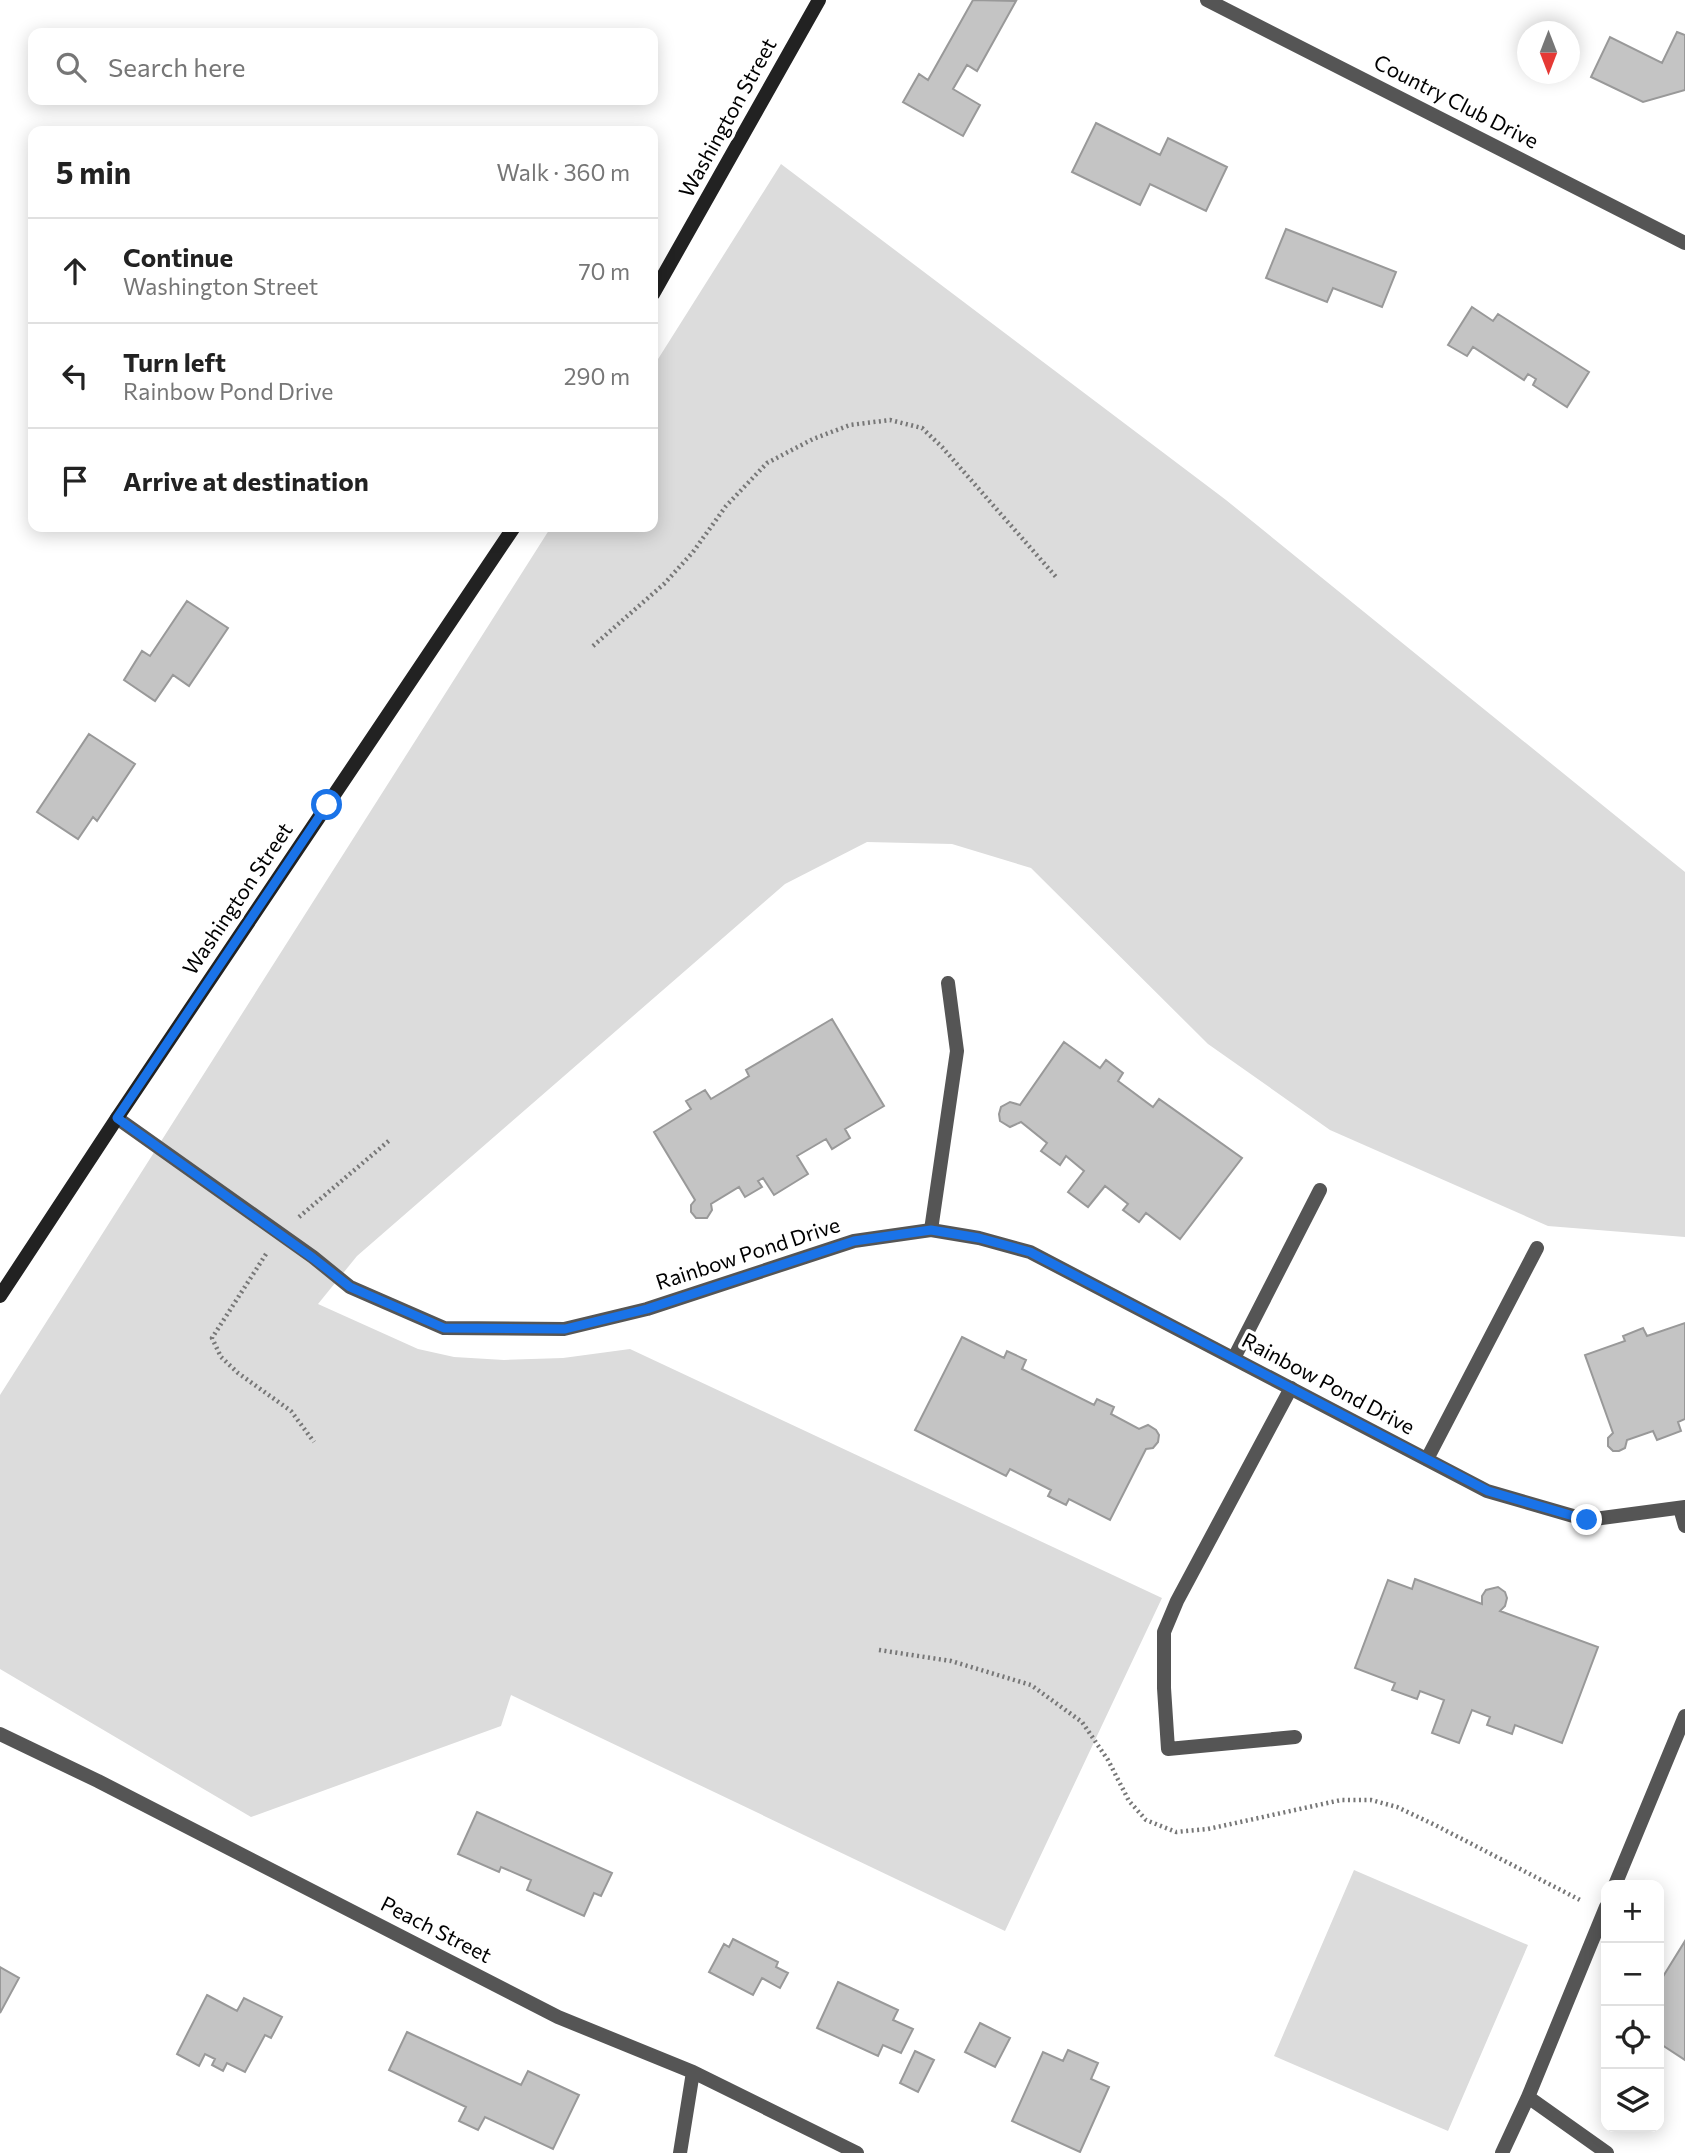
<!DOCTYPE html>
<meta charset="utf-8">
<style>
body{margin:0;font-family:Commissioner,sans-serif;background:#f2f2f2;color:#222}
.controls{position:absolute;right:21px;bottom:21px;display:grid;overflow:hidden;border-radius:14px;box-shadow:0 4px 18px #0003}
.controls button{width:63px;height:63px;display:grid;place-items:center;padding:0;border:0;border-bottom:2px solid #e0e0e0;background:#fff;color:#222;font:35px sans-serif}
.compass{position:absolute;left:1517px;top:21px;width:63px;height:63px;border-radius:50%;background:#fff;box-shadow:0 4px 18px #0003;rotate:180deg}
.stop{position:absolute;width:21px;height:21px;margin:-16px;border:5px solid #1a73e8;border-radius:50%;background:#fff}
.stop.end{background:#1a73e8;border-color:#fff;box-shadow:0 2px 7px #0008}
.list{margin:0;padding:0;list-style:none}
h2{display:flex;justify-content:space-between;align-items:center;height:91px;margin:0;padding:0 28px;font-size:30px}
h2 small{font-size:23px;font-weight:400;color:#767676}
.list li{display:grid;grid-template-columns:46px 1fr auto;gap:21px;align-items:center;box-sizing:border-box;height:105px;padding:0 28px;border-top:2px solid #e0e0e0}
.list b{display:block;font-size:26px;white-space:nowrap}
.list p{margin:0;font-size:23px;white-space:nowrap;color:#767676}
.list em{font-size:23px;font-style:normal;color:#767676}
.icon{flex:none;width:38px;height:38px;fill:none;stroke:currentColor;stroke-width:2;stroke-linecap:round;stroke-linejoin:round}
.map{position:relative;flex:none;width:1685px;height:2153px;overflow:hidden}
.search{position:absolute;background:#fff;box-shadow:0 4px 18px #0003;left:28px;top:28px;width:630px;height:77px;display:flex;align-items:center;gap:18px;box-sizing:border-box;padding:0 24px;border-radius:14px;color:#767676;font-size:26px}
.panel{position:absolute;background:#fff;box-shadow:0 4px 18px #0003;left:28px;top:126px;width:630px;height:406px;border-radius:14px}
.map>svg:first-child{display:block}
.green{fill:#dcdcdc}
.building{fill:#c4c4c4;stroke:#999;stroke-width:2}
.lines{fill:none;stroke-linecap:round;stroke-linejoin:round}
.path{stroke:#777;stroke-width:4.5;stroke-dasharray:2 3.5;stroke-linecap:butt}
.lane{stroke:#555;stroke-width:14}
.street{stroke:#555;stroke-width:14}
.secondary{stroke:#222;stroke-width:14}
.route{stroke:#1a73e8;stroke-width:9}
.labels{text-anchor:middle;stroke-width:7;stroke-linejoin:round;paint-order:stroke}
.street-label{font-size:21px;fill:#000;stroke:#fff}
</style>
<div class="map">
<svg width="1685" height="2153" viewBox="0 0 1685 2153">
<rect width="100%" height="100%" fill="#fff"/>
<path class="green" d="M 781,164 L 1226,500 L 1685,872 L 1685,1237 L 1548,1226 L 1330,1130 L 1208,1044 L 1031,868 L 952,844 L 867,842 L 785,884 L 357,1256 L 318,1304 L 418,1349 L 454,1357 L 504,1360 L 563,1358 L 630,1349 L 1162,1598 L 1005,1931 L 511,1695 L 501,1726 L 251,1817 L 0,1669 L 0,1395 L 551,527 L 653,527 L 653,367 Z
M 1354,1870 L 1528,1945 L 1448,2131 L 1274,2056 Z"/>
<path class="building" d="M 973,0 L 1016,1 L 977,71 L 967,65 L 953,89 L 980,105 L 963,136 L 903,102 L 919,74 L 928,80 Z
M 1677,32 L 1685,35 L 1685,90 L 1643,102 L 1591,77 L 1610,37 L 1662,63 Z
M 1096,123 L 1160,155 L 1168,138 L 1227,167 L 1206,211 L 1150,184 L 1140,205 L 1072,172 Z
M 1286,229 L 1396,272 L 1382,307 L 1333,288 L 1327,302 L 1266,278 Z
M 1472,307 L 1493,321 L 1498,314 L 1589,372 L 1567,407 L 1533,385 L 1536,379 L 1528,374 L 1524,380 L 1473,347 L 1467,356 L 1448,345 Z
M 187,601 L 228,628 L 189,686 L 173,675 L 155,701 L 124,680 L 142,651 L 150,656 Z
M 89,734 L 135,764 L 97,821 L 93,817 L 78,839 L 37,812 Z
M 832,1019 L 884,1106 L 845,1129 L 850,1138 L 832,1149 L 826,1139 L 797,1156 L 808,1174 L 774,1195 L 763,1178 L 758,1181 L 762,1187 L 745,1197 L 739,1187 L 711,1204 L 712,1210 L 707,1218 L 696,1218 L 691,1212 L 691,1205 L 695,1200 L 654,1132 L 691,1109 L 686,1101 L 705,1090 L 711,1099 L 749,1076 L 746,1070 Z
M 1064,1042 L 1100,1068 L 1106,1060 L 1123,1073 L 1118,1081 L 1153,1107 L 1159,1099 L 1242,1158 L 1180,1239 L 1146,1213 L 1139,1222 L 1123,1210 L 1128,1204 L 1105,1186 L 1088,1207 L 1068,1192 L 1084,1171 L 1066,1156 L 1060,1165 L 1041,1151 L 1047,1143 L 1021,1122 L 1010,1127 L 1000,1121 L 999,1114 L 1001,1107 L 1010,1102 L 1020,1105 Z
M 1685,1323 L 1685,1419 L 1678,1422 L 1681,1431 L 1657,1440 L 1653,1431 L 1627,1440 L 1625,1448 L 1619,1451 L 1613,1451 L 1608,1446 L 1608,1438 L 1613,1433 L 1585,1355 L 1625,1341 L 1623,1336 L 1643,1328 L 1647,1336 Z
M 962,1337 L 1004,1358 L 1007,1351 L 1026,1360 L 1022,1369 L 1094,1405 L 1097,1399 L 1114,1407 L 1111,1414 L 1139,1429 L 1148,1425 L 1156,1430 L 1159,1435 L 1158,1442 L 1153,1448 L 1146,1449 L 1110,1520 L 1069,1499 L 1066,1505 L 1048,1496 L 1051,1490 L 1010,1469 L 1006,1476 L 915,1430 Z
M 1415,1579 L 1482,1604 L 1482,1596 L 1486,1590 L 1498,1587 L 1505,1592 L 1507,1598 L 1505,1606 L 1500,1611 L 1598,1647 L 1562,1743 L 1515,1725 L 1512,1734 L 1487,1725 L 1490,1717 L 1472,1710 L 1459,1743 L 1432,1733 L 1444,1700 L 1420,1691 L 1417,1699 L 1392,1690 L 1395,1683 L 1355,1668 L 1388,1580 L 1412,1589 Z
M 477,1812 L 612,1873 L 601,1896 L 594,1893 L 584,1916 L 527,1890 L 531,1880 L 501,1867 L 499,1872 L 458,1854 Z
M 733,1939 L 778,1962 L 776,1967 L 788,1973 L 780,1988 L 762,1978 L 753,1995 L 709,1972 L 724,1944 L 729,1947 Z
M 1685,1941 L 1685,2060 L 1659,2043 L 1659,1983 Z
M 0,1967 L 19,1978 L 0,2013 Z
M 838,1982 L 898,2010 L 893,2020 L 913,2029 L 901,2053 L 883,2045 L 878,2056 L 817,2028 Z
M 207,1995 L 237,2011 L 244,1998 L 282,2017 L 271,2038 L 265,2035 L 245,2072 L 227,2063 L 223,2071 L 212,2065 L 215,2059 L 205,2054 L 199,2066 L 177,2054 Z
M 980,2023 L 1010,2038 L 995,2067 L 965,2052 Z
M 407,2032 L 521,2085 L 528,2071 L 579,2095 L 553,2149 L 485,2117 L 478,2130 L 459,2121 L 466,2107 L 389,2070 Z
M 1068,2050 L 1098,2063 L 1091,2079 L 1109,2087 L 1080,2152 L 1012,2121 L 1043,2052 L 1063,2061 Z
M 915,2051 L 934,2060 L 918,2092 L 900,2083 Z"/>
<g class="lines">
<path class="path" d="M 593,646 L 664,584 L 693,552 L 726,506 L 767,463 L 813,439 L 850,425 L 890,420 L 922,428 L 942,447 L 1057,578
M 299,1217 L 391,1139
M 266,1254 L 212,1338 L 221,1357 L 238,1373 L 291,1411 L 314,1442
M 879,1650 L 951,1661 L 1031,1685 L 1082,1722 L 1108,1760 L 1129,1801 L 1146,1820 L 1176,1832 L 1208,1829 L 1341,1800 L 1371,1800 L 1397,1807 L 1435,1825 L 1582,1901"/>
<path class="lane" d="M 931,1230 L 957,1051 L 948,983
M 1234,1358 L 1320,1190
M 1291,1388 L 1177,1601 L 1164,1632 L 1164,1688 L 1168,1749 L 1295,1737
M 1427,1459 L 1537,1248
M 1680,1508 L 1685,1526
M 1615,1885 L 1685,1716
M 1528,2097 L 1606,1907
M 1502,2153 L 1528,2097 L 1607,2153"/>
<path class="street" d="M 1207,0 L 1685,243
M 117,1118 L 313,1257 L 350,1287 L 444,1328 L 564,1329 L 647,1309 L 854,1241 L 931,1230 L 979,1238 L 1030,1252 L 1487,1491 L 1587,1520 L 1685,1507
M 0,1734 L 98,1781 L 558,2017 L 693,2072 L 857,2153
M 680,2153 L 693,2072"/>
<path class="secondary" d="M 653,294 L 819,0
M 0,1296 L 117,1118 L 514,527"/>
</g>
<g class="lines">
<path class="route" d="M 327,805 L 117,1118 L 313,1258 L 350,1287 L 444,1328 L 565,1329 L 647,1309 L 854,1241 L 931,1230 L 979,1238 L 1030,1252 L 1488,1491 L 1587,1520"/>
</g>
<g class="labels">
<g class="street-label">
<text transform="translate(1456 102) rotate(27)" y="7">Country Club Drive</text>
<text transform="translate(728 118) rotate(-61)" y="7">Washington Street</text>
<text transform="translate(238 899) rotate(-56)" y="7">Washington Street</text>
<text transform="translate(748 1254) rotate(-18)" y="7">Rainbow Pond Drive</text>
<text transform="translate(1328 1384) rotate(28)" y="7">Rainbow Pond Drive</text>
<text transform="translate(436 1930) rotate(27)" y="7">Peach Street</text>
</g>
</g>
</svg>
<div class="controls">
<button>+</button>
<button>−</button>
<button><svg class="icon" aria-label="locate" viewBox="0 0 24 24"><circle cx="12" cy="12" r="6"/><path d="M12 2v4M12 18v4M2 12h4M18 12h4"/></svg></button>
<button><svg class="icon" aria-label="layers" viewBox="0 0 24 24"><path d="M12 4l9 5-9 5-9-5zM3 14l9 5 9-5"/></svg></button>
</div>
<svg class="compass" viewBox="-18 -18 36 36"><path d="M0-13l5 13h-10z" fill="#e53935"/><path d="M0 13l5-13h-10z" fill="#767676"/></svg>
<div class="stop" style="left:327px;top:805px"></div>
<div class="stop end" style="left:1587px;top:1520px"></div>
<div class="search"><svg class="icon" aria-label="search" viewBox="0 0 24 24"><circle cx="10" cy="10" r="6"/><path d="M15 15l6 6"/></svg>Search here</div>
<section class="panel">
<h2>5 min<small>Walk · 360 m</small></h2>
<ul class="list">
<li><svg class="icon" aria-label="ahead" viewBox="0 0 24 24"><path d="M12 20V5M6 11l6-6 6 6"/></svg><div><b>Continue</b><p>Washington Street</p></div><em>70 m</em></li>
<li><svg class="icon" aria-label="left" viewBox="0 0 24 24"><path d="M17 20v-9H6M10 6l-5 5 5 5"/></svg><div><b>Turn left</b><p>Rainbow Pond Drive</p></div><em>290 m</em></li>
<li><svg class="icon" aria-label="arrive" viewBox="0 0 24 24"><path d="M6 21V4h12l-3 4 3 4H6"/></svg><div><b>Arrive at destination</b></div></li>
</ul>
</section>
</div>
